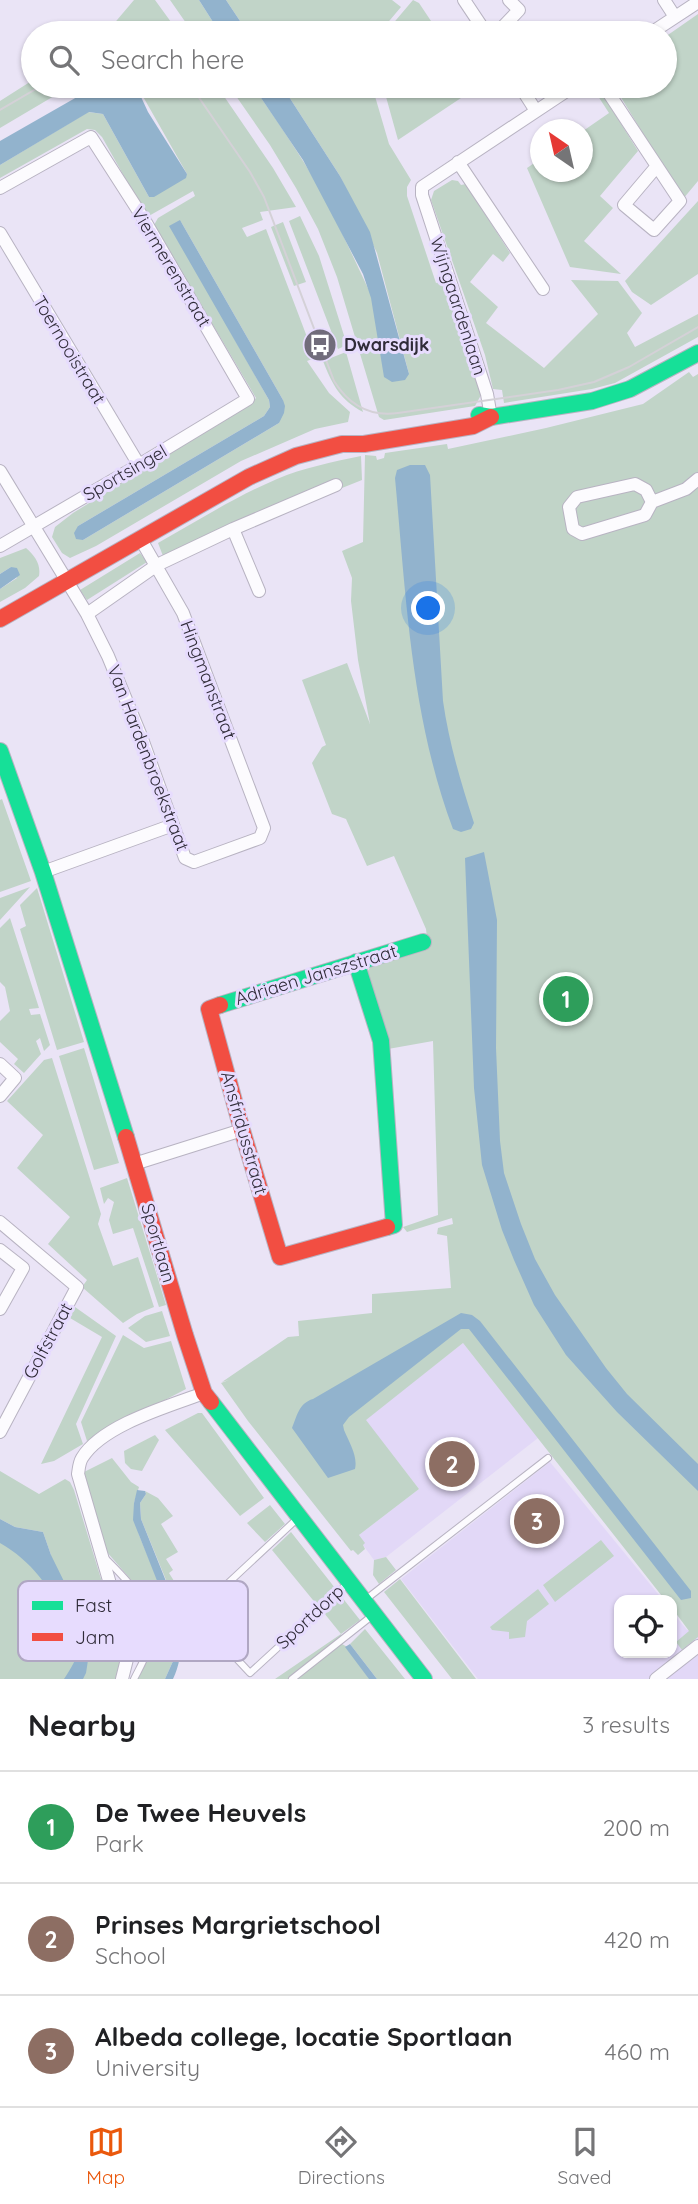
<!DOCTYPE html>
<style>
body{margin:0;font-family:Quicksand,sans-serif;background:#f6f6f6;color:#202124}
.controls{position:absolute;right:21px;bottom:21px;display:grid;overflow:hidden;border-radius:14px;box-shadow:0 2px 5px #0004}
.controls button{width:63px;height:63px;display:grid;place-items:center;padding:0;border:0;border-bottom:2px solid #e0e0e0;background:#fff;color:#202124;font:35px sans-serif}
.compass{position:absolute;left:530px;top:119px;width:63px;height:63px;border-radius:50%;background:#fff;box-shadow:0 2px 5px #0004;rotate:326deg}
.you{position:absolute;left:429px;top:609px;width:24px;height:24px;margin:-18px;border:5px solid #fff;border-radius:50%;background:#1a73e8;box-shadow:0 0 0 10px #1a73e833}
.badge{display:grid;place-items:center;width:46px;height:46px;border-radius:50%;background:#ea580c;color:#fff;font-size:23px;font-weight:700}
.pin{position:absolute;translate:-50% -50%;border:4px solid #fff;box-shadow:0 2px 7px #0006}
.list{margin:0;padding:0;list-style:none}
h2{display:flex;justify-content:space-between;align-items:center;height:91px;margin:0;padding:0 28px;font-size:30px}
h2 small{font-size:23px;font-weight:400;color:#757577}
.list li{display:grid;grid-template-columns:46px 1fr auto;gap:21px;align-items:center;box-sizing:border-box;height:112px;padding:0 28px;border-top:2px solid #e0e0e0}
.list b{display:block;font-size:26px;white-space:nowrap}
.list p{margin:0;font-size:23px;white-space:nowrap;color:#757577}
.list em{font-size:23px;font-style:normal;color:#757577}
.icon{flex:none;width:38px;height:38px;fill:none;stroke:currentColor;stroke-width:2;stroke-linecap:round;stroke-linejoin:round}
.map{position:relative;flex:none;width:698px;height:1679px;overflow:hidden}
.search{position:absolute;background:#fff;box-shadow:0 2px 5px #0004;left:21px;right:21px;top:21px;height:77px;display:flex;align-items:center;gap:18px;box-sizing:border-box;padding:0 24px;border-radius:38px;color:#757577;font-size:26px}
.sheet{height:427px;background:#fff}
nav{display:flex;justify-content:space-around;align-items:center;box-sizing:border-box;height:98px;border-top:2px solid #e0e0e0;background:#fff;font-size:19px;color:#757577}
nav a{display:grid;justify-items:center;gap:4px}
nav .on{color:#ea580c}
.map>svg:first-child{display:block}
.built{fill:#e2d8f7}
.green{fill:#c1d4c8;fill-rule:evenodd}
.water{fill:#92b3cd}
.lines{fill:none;stroke-linecap:round;stroke-linejoin:round}
.lane-casing{stroke:#b8b3c2;stroke-width:8}
.street-casing{stroke:#b8b3c2;stroke-width:14}
.fast-casing{stroke:#b8b3c2;stroke-width:18}
.jam-casing{stroke:#b8b3c2;stroke-width:18}
.lane{stroke:#fcfbfe;stroke-width:6}
.street{stroke:#fcfbfe;stroke-width:12}
.fast{stroke:#16e098;stroke-width:16}
.jam{stroke:#f24e42;stroke-width:16}
.tram{stroke:#d4d1d7;stroke-width:2}
.labels{text-anchor:middle;stroke-width:6;stroke-linejoin:round;paint-order:stroke}
.street-label{font-size:18px;fill:#302c39;stroke:#e7dcfe}
.poi-label{font-size:18px;font-weight:bold;fill:#302c39;stroke:#e7dcfe;text-anchor:start}
.key{fill:#e7dcfe;stroke:#b0a7c3;stroke-width:2}
.key-label{font-size:19px;fill:#302c39}
</style>
<div class="map">
<svg width="698" height="1679" viewBox="0 0 698 1679">
<rect width="100%" height="100%" fill="#eae4f6"/>
<path class="built" d="M 463,1343 L 538,1438 L 386,1557 L 374,1560 L 363,1545 L 359,1535 L 419,1489 L 365,1420 Z
M 550,1462 L 663,1600 L 619,1600 L 619,1653 L 672,1653 L 672,1612 L 687,1630 L 698,1627 L 698,1679 L 478,1679 L 401,1579 Z"/>
<path class="green" d="M 134,0 L 155,0 L 179,33 L 106,33 Z
M 170,0 L 199,0 L 220,33 L 193,33 Z
M 226,0 L 392,0 L 401,7 L 379,33 L 248,33 Z
M 413,0 L 419,3 L 439,33 L 385,33 Z
M 698,14 L 698,181 L 683,199 L 614,86 L 665,86 L 665,37 Z
M 33,80 L 33,86 L 71,86 L 0,128 L 0,101 Z
M 137,86 L 217,86 L 273,168 L 296,207 L 260,212 L 263,220 L 242,228 L 247,237 L 266,229 L 315,358 L 307,361 L 329,393 L 350,412 L 348,422 L 315,429 L 241,461 L 96,546 L 70,558 L 62,553 L 52,537 L 55,527 L 73,513 L 250,404 L 256,398 L 154,225 L 158,218 L 195,196 L 193,191 L 147,217 L 102,137 L 95,130 L 87,129 L 0,178 L 0,165 L 88,112 L 103,114 L 149,197 L 187,174 ZM 180,220 L 283,400 L 279,423 L 83,540 L 78,526 L 264,416 L 270,407 L 269,400 L 231,333 Z
M 229,86 L 253,86 C 276,120 300,153 320,190 C 352,250 378,313 409,374 L 377,253 L 340,176 L 282,86 L 372,86 L 389,144 L 411,180 L 407,187 L 407,196 L 436,283 L 444,281 L 481,395 L 475,406 L 384,420 L 379,417 L 337,277 L 318,229 L 296,188 L 270,145 Z
M 383,86 L 474,86 L 476,88 L 398,140 Z
M 600,90 L 638,151 L 600,196 L 613,208 L 584,241 L 621,274 L 570,267 L 527,168 L 540,159 L 540,172 L 582,172 L 583,131 L 609,113 L 596,93 Z
M 452,180 L 458,181 L 461,185 L 466,184 L 510,253 L 503,262 L 493,254 L 470,282 L 498,307 L 486,323 L 544,368 L 598,314 L 571,280 L 618,281 L 642,313 L 627,333 L 635,347 L 698,314 L 698,337 L 615,383 L 592,389 L 504,403 L 502,390 L 493,389 L 485,355 L 431,200 L 434,191 Z
M 698,201 L 698,274 L 651,305 L 632,292 L 625,281 Z
M 300,216 L 319,256 L 347,345 L 338,349 L 289,221 Z
M 283,222 L 306,282 L 294,286 L 271,227 Z
M 346,352 L 363,412 C 340,400 332,384 323,361 Z
M 689,372 L 693,377 L 698,374 L 698,1637 L 682,1650 L 676,1642 L 689,1631 L 672,1608 L 672,1600 L 665,1600 L 463,1343 L 366,1420 L 419,1489 L 359,1535 L 365,1543 L 363,1545 L 365,1549 L 358,1555 L 353,1550 L 351,1551 L 248,1421 L 221,1383 L 229,1380 L 222,1382 L 288,1337 L 299,1336 L 298,1321 L 372,1313 L 372,1294 L 451,1288 L 447,1236 L 437,1234 L 438,1228 L 453,1224 L 452,1218 L 407,1232 L 403,1227 L 438,1215 L 433,1041 L 388,1049 L 367,972 L 371,966 L 428,947 L 426,929 L 394,856 L 367,866 L 346,819 L 332,814 L 312,763 L 322,747 L 326,745 L 302,680 L 347,663 L 370,724 L 358,660 L 351,601 L 352,578 L 342,551 L 363,542 L 365,455 L 376,456 L 377,460 L 384,458 L 385,453 L 447,444 L 448,449 L 546,428 L 643,404 Z
M 361,456 L 362,480 L 342,488 L 337,478 L 163,556 L 158,543 C 197,521 235,497 277,479 C 303,468 332,462 361,456 Z
M 26,548 C 35,556 41,564 39,576 L 25,588 L 0,602 L 0,589 L 17,578 L 11,567 L 0,574 L 0,558 Z
M 140,553 L 147,562 L 87,600 L 80,590 Z
M 2,799 L 31,881 L 0,892 L 0,800 Z
M 30,887 L 0,920 L 0,898 Z
M 37,888 L 84,1042 L 57,1050 L 20,929 L 26,926 L 20,905 Z
M 10,918 L 39,1008 L 29,1009 L 31,1015 L 40,1014 L 50,1045 L 44,1051 L 40,1038 L 36,1041 L 41,1054 L 24,1073 L 14,1064 L 18,1059 L 0,1042 L 0,1021 L 10,1011 L 5,987 L 0,982 L 0,928 Z
M 84,1048 L 119,1163 L 94,1170 L 59,1056 Z
M 52,1058 L 101,1214 L 98,1224 L 113,1266 L 138,1257 L 154,1307 L 137,1314 L 123,1323 L 82,1287 L 87,1280 L 48,1244 L 70,1217 L 17,1168 L 43,1135 L 7,1101 L 44,1060 Z
M 127,1178 L 166,1305 L 159,1307 L 133,1228 L 113,1234 L 109,1220 L 114,1202 L 108,1198 L 104,1204 L 100,1188 Z
M 75,1307 L 116,1336 L 76,1424 L 83,1444 L 54,1461 L 41,1464 L 102,1337 L 70,1318 Z
M 162,1311 L 170,1336 L 146,1342 L 128,1328 L 145,1316 Z
M 123,1335 L 144,1348 L 171,1341 L 186,1389 L 87,1441 L 81,1422 Z
M 198,1413 L 202,1413 L 264,1498 L 240,1516 L 165,1430 Z
M 155,1435 L 159,1440 L 142,1471 L 131,1469 L 125,1463 L 124,1451 Z
M 112,1458 L 131,1482 L 139,1487 L 134,1503 L 139,1535 L 166,1600 C 158,1604 152,1601 146,1597 L 106,1551 L 84,1472 Z
M 0,1471 L 39,1494 L 65,1479 L 70,1482 L 74,1490 L 119,1638 L 122,1655 L 116,1679 L 0,1679 L 0,1529 L 51,1555 L 43,1532 L 15,1527 L 0,1519 Z
M 145,1491 L 158,1498 L 173,1516 L 161,1524 L 178,1552 L 166,1559 L 173,1570 L 169,1573 L 181,1592 L 173,1597 L 141,1519 L 140,1503 L 146,1494 Z
M 270,1505 L 285,1524 L 265,1542 L 247,1523 Z
M 291,1532 L 335,1588 L 317,1605 L 272,1550 Z
M 601,1540 L 614,1556 L 555,1602 L 543,1585 Z
M 386,1557 L 396,1570 L 379,1584 L 373,1575 L 374,1560 Z
M 400,1579 L 476,1679 L 452,1679 L 384,1592 Z
M 538,1589 L 549,1604 L 527,1621 L 525,1637 L 509,1639 L 509,1632 L 492,1630 L 490,1627 Z
M 341,1596 L 360,1620 L 341,1634 L 342,1644 L 351,1649 L 374,1679 L 275,1679 L 341,1634 L 324,1613 Z
M 365,1629 L 405,1679 L 377,1679 L 350,1644 Z
M 169,1639 L 175,1640 L 174,1659 L 165,1679 L 136,1679 L 151,1650 Z"/>
<path class="water" d="M 199,0 L 226,0 L 248,33 L 220,33 Z
M 102,86 L 136,86 L 148,112 L 187,174 L 186,178 L 154,197 L 149,197 L 103,114 L 89,112 L 0,165 L 0,141 L 84,93 Z
M 253,86 L 282,86 L 340,176 L 370,232 L 409,374 L 405,380 L 392,382 L 384,377 L 371,298 L 363,274 L 303,160 Z
M 180,220 L 283,400 L 285,406 L 284,413 L 279,423 L 83,540 L 76,539 L 74,533 L 78,526 L 264,416 L 270,407 L 269,400 L 169,226 Z
M 410,465 L 425,465 L 430,475 L 443,701 C 449,743 461,783 474,823 L 471,829 L 461,832 L 453,829 C 411,717 406,596 395,478 L 397,470 Z
M 11,567 L 17,568 L 20,575 L 0,589 L 0,574 Z
M 484,852 L 497,920 L 496,1048 L 500,1141 L 504,1173 L 521,1224 L 535,1259 L 555,1295 L 606,1368 L 627,1394 L 698,1464 L 698,1491 L 617,1412 L 566,1355 L 534,1305 L 514,1260 L 502,1230 L 482,1165 L 474,1088 L 465,858 Z
M 461,1313 L 472,1315 L 480,1321 L 691,1591 L 691,1598 L 681,1600 L 469,1329 L 461,1329 L 349,1417 L 343,1425 L 344,1430 C 349,1442 358,1456 355,1469 L 328,1478 L 292,1428 C 297,1416 299,1403 313,1399 Z
M 137,1490 L 145,1491 L 146,1494 L 140,1503 L 141,1519 L 180,1616 C 183,1636 182,1661 173,1679 L 165,1679 L 174,1659 L 173,1621 L 133,1520 L 134,1503 Z
M 0,1519 L 15,1527 L 43,1532 L 51,1555 L 84,1622 L 91,1641 L 86,1673 L 83,1679 L 64,1679 C 71,1668 79,1657 78,1644 C 78,1635 71,1627 67,1620 C 50,1588 32,1561 0,1543 Z
M 350,1644 L 377,1679 L 369,1679 L 345,1647 Z"/>
<g class="lines">
<defs>
<path id="lane" d="M 298,1518 L 195,1614 L 250,1673 L 347,1584
M 107,1560 C 130,1583 161,1612 148,1649 C 145,1659 139,1669 134,1679
M 365,1600 L 548,1458
M 292,1679 L 373,1615"/>
<path id="street" d="M 464,0 L 486,33
M 664,0 L 675,17
M 497,33 L 519,10 L 509,0
M 651,33 L 698,2
M 520,86 L 536,111
M 604,86 L 680,201 L 654,230 L 624,205 L 657,166
M 458,162 L 543,289
M 0,188 L 91,137 L 145,221 L 248,399 L 139,465 L 0,546
M 0,233 L 139,465
M 491,417 L 487,394 L 422,195 L 422,187 L 574,86
M 0,471 L 87,614 L 108,656 L 141,736 L 185,858 L 194,862 L 260,838 L 264,828 L 183,613 L 140,538
M 652,502 L 645,515 L 582,534 L 573,529 L 569,507 L 577,497 L 635,484 L 646,490 L 652,502 L 686,489 L 698,479
M 233,529 L 259,591
M 87,614 L 157,565 L 233,529 L 336,485
M 43,872 L 173,825
M 0,1064 L 15,1078 L 0,1096
M 134,1164 L 242,1130
M 0,1222 L 77,1287 L 0,1432
M 0,1250 L 23,1268 L 0,1309
M 122,1679 L 128,1655 L 127,1642 L 78,1474 C 79,1468 79,1463 82,1458 C 102,1425 169,1406 204,1393
M 656,1679 L 698,1646"/>
<path id="fast" d="M 479,415 L 491,417 L 592,401 L 630,389 L 698,353
M 0,751 L 43,872 L 126,1137
M 356,962 L 381,1041 L 394,1225 L 387,1227
M 220,1005 L 423,942
M 211,1402 L 424,1679"/>
<path id="jam" d="M 0,619 L 249,477 L 296,456 L 342,444 L 364,444 L 473,426 L 491,417
M 220,1005 L 209,1009 L 242,1130 L 280,1257 L 387,1227
M 126,1137 L 185,1335 L 204,1393 L 211,1402"/>
</defs>
<use href="#lane" class="lane-casing"/>
<use href="#street" class="street-casing"/>
<use href="#fast" class="fast-casing"/>
<use href="#jam" class="jam-casing"/>
<use href="#lane" class="lane"/>
<use href="#street" class="street"/>
<use href="#fast" class="fast"/>
<use href="#jam" class="jam"/>
<path class="tram" d="M 191,86 L 250,172 L 264,197 L 334,381 C 349,405 370,417 398,413 L 558,390 L 594,382 L 629,367 L 698,327
M 0,110 L 41,86"/>
</g>
<defs>
<symbol id="bus-disc" viewBox="-11 -11 22 22"><circle r="9.5" fill="#716c7b" stroke="#e7dcfe"/><path d="M-5-6H5V4H4V6H2V4H-2V6H-4V4H-5ZM-3.5-4V0h7V-4ZM-3.5 1.2v1.5H-2V1.2ZM2 1.2v1.5H3.5V1.2Z" fill="#fff"/></symbol>
</defs>
<g fill-rule="evenodd">
<use href="#bus-disc" x="301" y="326" width="38" height="38"/>
</g>
<g class="labels">
<g class="street-label">
<text transform="translate(171 267) rotate(59)" y="6">Viermerenstraat</text>
<text transform="translate(458 306) rotate(72)" y="6">Wijngaardenlaan</text>
<text transform="translate(69 350) rotate(59)" y="6">Toernooistraat</text>
<text transform="translate(125 473) rotate(-30)" y="6">Sportsingel</text>
<text transform="translate(208 680) rotate(69)" y="6">Hingmanstraat</text>
<text transform="translate(148 758) rotate(69)" y="6">Van Hardenbroekstraat</text>
<text transform="translate(316 975) rotate(-17)" y="6">Adriaen Janszstraat</text>
<text transform="translate(244 1133) rotate(74)" y="6">Ansfridusstraat</text>
<text transform="translate(158 1243) rotate(74)" y="6">Sportlaan</text>
<text transform="translate(48 1341) rotate(-62)" y="6">Golfstraat</text>
<text transform="translate(310 1617) rotate(-43)" y="6">Sportdorp</text>
</g>
<g class="poi-label">
<text x="344" y="351">Dwarsdijk</text>
</g>
</g>
<rect x="18" y="1581" width="230" height="80" rx="10" class="key"/>
<rect x="32" y="1601" width="31" height="9" fill="#16e098"/>
<rect x="32" y="1633" width="31" height="8" fill="#f24e42"/>
<g class="key-label">
<text x="75" y="1612">Fast</text>
<text x="75" y="1644">Jam</text>
</g>
</svg>
<div class="controls">
<button><svg class="icon" aria-label="locate" viewBox="0 0 24 24"><circle cx="12" cy="12" r="6"/><path d="M12 2v4M12 18v4M2 12h4M18 12h4"/></svg></button>
</div>
<svg class="compass" viewBox="-18 -18 36 36"><path d="M0-13l5 13h-10z" fill="#e53935"/><path d="M0 13l5-13h-10z" fill="#757577"/></svg>
<div class="you"></div>
<div class="pin badge" style="left:566px;top:999px;background:#2e9e5b">1</div>
<div class="pin badge" style="left:452px;top:1464px;background:#8d6e63">2</div>
<div class="pin badge" style="left:537px;top:1521px;background:#8d6e63">3</div>
<div class="search"><svg class="icon" aria-label="search" viewBox="0 0 24 24"><circle cx="10" cy="10" r="6"/><path d="M15 15l6 6"/></svg>Search here</div>
</div>
<section class="sheet">
<h2>Nearby<small>3 results</small></h2>
<ul class="list">
<li><span class="badge" style="background:#2e9e5b">1</span><div><b>De Twee Heuvels</b><p>Park</p></div><em>200 m</em></li>
<li><span class="badge" style="background:#8d6e63">2</span><div><b>Prinses Margrietschool</b><p>School</p></div><em>420 m</em></li>
<li><span class="badge" style="background:#8d6e63">3</span><div><b>Albeda college, locatie Sportlaan</b><p>University</p></div><em>460 m</em></li>
</ul>
</section>
<nav>
<a class="on"><svg class="icon" aria-label="map" viewBox="0 0 24 24"><path d="M3 6l6-2 6 2 6-2v14l-6 2-6-2-6 2zM9 4v14M15 6v14"/></svg>Map</a>
<a><svg class="icon" aria-label="directions" viewBox="0 0 24 24"><path d="M12 3l9 9-9 9-9-9zM9 14v-3h6M13 9l2 2-2 2"/></svg>Directions</a>
<a><svg class="icon" aria-label="saved" viewBox="0 0 24 24"><path d="M7 4h10v16l-5-4-5 4z"/></svg>Saved</a>
</nav>
